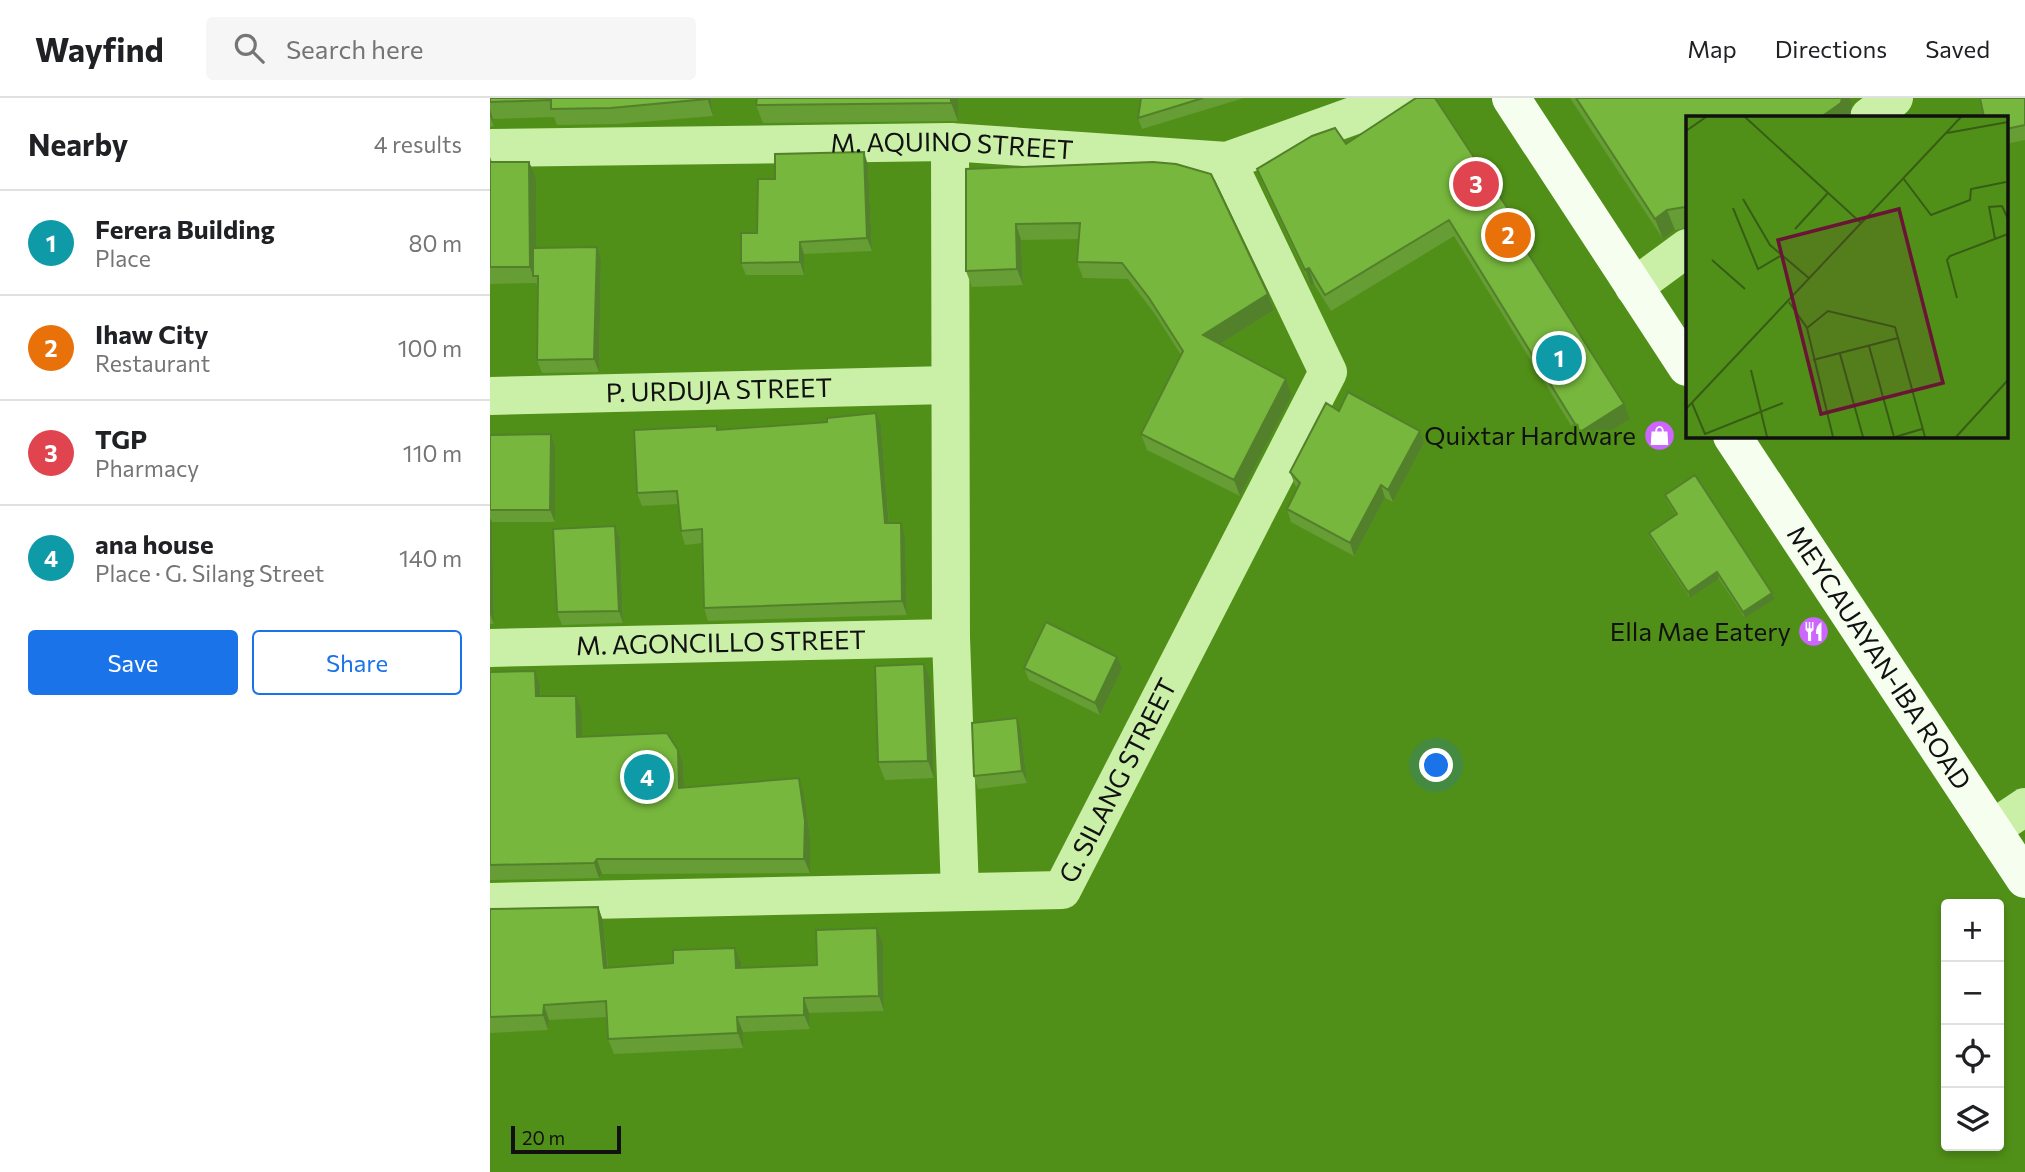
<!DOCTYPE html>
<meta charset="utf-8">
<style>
body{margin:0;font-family:Commissioner,sans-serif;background:#f6f6f6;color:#202124}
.controls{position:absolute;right:21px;bottom:21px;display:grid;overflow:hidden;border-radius:7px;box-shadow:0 4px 10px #0003}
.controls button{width:63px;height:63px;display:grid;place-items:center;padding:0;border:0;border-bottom:2px solid #e0e0e0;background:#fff;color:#202124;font:35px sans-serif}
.scale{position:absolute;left:21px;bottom:18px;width:110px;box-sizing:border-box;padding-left:7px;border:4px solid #111;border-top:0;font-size:19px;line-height:24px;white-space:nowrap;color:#111;-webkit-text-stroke:5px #519018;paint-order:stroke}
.you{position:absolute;left:947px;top:668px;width:24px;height:24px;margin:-18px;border:5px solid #fff;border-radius:50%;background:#1a73e8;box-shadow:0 0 0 10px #1a73e833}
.badge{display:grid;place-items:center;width:46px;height:46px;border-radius:50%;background:#1a73e8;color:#fff;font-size:23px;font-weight:700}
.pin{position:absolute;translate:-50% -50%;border:4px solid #fff;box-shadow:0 2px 7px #0006}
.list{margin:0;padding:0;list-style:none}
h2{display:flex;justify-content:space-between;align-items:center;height:91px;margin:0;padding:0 28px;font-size:30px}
h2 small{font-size:23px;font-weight:400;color:#757577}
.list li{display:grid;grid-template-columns:46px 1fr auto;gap:21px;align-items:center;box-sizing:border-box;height:105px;padding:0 28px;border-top:2px solid #e0e0e0}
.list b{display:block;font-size:26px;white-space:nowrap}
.list p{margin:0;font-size:23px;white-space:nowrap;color:#757577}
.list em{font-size:23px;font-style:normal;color:#757577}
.actions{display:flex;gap:14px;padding:21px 28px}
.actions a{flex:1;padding:16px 0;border:2px solid #1a73e8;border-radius:7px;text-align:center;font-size:24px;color:#1a73e8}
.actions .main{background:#1a73e8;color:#fff}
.icon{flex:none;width:38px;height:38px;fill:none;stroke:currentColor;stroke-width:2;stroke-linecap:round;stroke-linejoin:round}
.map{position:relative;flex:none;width:1535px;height:1074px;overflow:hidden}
header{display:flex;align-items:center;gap:42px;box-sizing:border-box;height:98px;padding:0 35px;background:#fff;border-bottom:2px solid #e0e0e0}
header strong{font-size:33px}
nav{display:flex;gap:38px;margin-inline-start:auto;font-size:24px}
.search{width:490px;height:63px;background:#f6f6f6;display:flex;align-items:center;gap:18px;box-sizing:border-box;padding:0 24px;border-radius:7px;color:#757577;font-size:26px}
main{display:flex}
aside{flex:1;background:#fff}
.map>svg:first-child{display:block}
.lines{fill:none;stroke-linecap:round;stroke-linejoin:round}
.minor{stroke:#caefa6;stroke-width:38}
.major{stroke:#f6ffef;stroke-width:38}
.wall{fill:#669d34}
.shaded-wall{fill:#53802b}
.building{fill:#77b73d;stroke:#53802b;stroke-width:2}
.labels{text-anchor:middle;stroke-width:5;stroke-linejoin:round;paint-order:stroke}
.street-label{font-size:26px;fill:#111;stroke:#519018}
.poi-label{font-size:26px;fill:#111;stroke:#519018;text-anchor:end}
.inset-road{fill:none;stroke:#375d15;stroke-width:2}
.view{fill:#6a1436;fill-opacity:0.15;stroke:#6a1436;stroke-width:3.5}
.inset-edge{fill:none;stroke:#111;stroke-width:3.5}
</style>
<header>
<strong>Wayfind</strong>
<div class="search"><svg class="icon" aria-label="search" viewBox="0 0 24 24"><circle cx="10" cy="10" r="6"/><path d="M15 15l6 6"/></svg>Search here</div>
<nav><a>Map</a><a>Directions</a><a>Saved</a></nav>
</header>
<main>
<aside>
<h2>Nearby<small>4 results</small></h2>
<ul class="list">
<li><span class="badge" style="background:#0f9aa8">1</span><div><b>Ferera Building</b><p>Place</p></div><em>80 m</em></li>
<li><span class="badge" style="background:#e8710a">2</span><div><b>Ihaw City</b><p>Restaurant</p></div><em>100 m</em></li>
<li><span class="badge" style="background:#e0444e">3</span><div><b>TGP</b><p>Pharmacy</p></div><em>110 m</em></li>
<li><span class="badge" style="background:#0f9aa8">4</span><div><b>ana house</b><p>Place · G. Silang Street</p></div><em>140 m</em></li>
</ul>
<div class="actions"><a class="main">Save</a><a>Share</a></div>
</aside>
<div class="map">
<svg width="1535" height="1074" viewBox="0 0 1535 1074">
<rect width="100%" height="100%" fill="#519018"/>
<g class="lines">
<g class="minor">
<path d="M 1379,19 L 1404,0"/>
<path d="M 460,44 L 461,540 L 470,794"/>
<path id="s1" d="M 0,50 L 460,44 L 737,63 L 913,0"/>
<path d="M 1144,189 L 1197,150"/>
<path id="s2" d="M 0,298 L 458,287"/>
<path id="s3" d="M 0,550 L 461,540"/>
<path d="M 1502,731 L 1535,709"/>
<path id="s4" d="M 0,804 L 572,792 L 838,274 L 737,63"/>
</g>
<g class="major">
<path d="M 1021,0 L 1197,269"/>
<path id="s5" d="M 1242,338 L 1535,781"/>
</g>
</g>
<path class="wall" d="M 0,0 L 221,0 L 223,18 L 127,26 L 67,27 L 64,19 L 3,21 L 4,28 L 0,29 Z
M 267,0 L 468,0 L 468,23 L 273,25 L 266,7 Z
M 651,0 L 754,0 L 652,31 L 648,20 Z
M 1080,0 L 1360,0 L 1362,6 L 1360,19 L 1197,19 L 1197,130 L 1185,132 L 1173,141 Z
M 1535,0 L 1535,42 L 1516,46 L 1516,19 Z
M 856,46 L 1035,137 L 1041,153 L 1038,155 L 1140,321 L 1095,350 L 964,138 L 841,213 L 824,186 L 821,188 L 773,87 L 767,71 Z
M 0,59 L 2,64 L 39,64 L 46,80 L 46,150 L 111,162 L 109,274 L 52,275 L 47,262 L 48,190 L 46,185 L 0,186 Z
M 378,67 L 382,153 L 314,156 L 314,177 L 256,177 L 251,165 L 267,135 L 285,81 Z
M 476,71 L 778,196 L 784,212 L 730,246 L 796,281 L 802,297 L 750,398 L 657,352 L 651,336 L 691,257 L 665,216 L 638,181 L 593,180 L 587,164 L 589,141 L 531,142 L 533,187 L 482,189 L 476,173 Z
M 849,313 L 934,345 L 903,404 L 895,400 L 864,458 L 801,424 L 797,411 L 808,390 L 805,387 L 800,374 Z
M 391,329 L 399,425 L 415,439 L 417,517 L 218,523 L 214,510 L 212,445 L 195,447 L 191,433 L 188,406 L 152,408 L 147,395 L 228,332 Z
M 0,337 L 65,349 L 65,424 L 2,424 L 4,526 L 0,526 Z
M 1175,397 L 1282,495 L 1285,501 L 1255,520 L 1229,481 L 1200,500 L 1161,441 L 1159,435 L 1186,417 L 1177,403 Z
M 125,428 L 130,441 L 133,525 L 72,527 L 67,514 Z
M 534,570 L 632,571 L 610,617 L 539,582 Z
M 0,574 L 50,587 L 51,598 L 86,598 L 92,613 L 92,638 L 193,666 L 194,689 L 314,695 L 320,738 L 320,775 L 112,776 L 109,780 L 0,782 Z
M 441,584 L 444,680 L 395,682 L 388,664 Z
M 531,633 L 537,685 L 488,691 L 484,678 Z
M 108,809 L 113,823 L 118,869 L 251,865 L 251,870 L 327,867 L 387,830 L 393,845 L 394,913 L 319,915 L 320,931 L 253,934 L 253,950 L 124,956 L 118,941 L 117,919 L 59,922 L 58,932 L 0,935 L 0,811 Z"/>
<path class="shaded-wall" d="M 217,0 L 221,0 L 223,18 Z
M 461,0 L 468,0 L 468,23 L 461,5 Z
M 1352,0 L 1360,0 L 1362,6 L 1360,19 L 1331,19 Z
M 0,11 L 3,21 L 4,28 L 0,18 Z
M 374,54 L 378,67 L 382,153 L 377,140 Z
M 39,64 L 46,80 L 46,178 L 43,178 L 40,169 Z
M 1177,112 L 1185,132 L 1173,141 L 1165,121 Z
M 526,126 L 531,142 L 533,187 L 527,171 Z
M 1035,137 L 1041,153 L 1035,157 L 1029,141 Z
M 310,144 L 314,156 L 314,177 L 310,164 Z
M 107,149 L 111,162 L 109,274 L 104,261 Z
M 819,170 L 824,186 L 821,188 L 815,172 Z
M 778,196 L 784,212 L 719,253 L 713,237 Z
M 796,281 L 802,297 L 750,398 L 744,382 Z
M 1134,306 L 1140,321 L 1095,350 L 1090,334 Z
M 386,315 L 391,329 L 400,439 L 395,425 Z
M 930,333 L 934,345 L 903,404 L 898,392 Z
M 61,336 L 65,349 L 65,424 L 60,412 Z
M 891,387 L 895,400 L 864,458 L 860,445 Z
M 0,420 L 2,424 L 4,526 L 0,516 Z
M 411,425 L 415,439 L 417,517 L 412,503 Z
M 125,428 L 130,441 L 133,525 L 129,513 Z
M 1227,474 L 1229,481 L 1200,500 L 1198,494 Z
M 1282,495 L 1285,501 L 1255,520 L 1253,514 Z
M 627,559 L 632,571 L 610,617 L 605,605 Z
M 434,566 L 441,584 L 444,680 L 438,663 Z
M 45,573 L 50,587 L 51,613 L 46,598 Z
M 86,598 L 92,613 L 92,653 L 87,639 Z
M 527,620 L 531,633 L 537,685 L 532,673 Z
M 188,652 L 193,666 L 195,704 L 189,690 Z
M 309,680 L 314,695 L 320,738 L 320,775 L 314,761 Z
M 107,761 L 112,776 L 109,780 L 104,765 Z
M 108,809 L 113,823 L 119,884 L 114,870 Z
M 387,830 L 393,845 L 394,913 L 389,898 Z
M 245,850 L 251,865 L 251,885 L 246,870 Z
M 314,900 L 319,915 L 320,931 L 314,917 Z
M 54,907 L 59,922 L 58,932 L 53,917 Z
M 247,919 L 253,934 L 253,950 L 248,935 Z"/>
<path class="building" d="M 0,0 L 217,0 L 217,1 L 121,10 L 61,11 L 61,2 L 0,4 Z
M 267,0 L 461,0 L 461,5 L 266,7 Z
M 651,0 L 713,0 L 648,20 Z
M 926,0 L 945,0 L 1035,137 L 1029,141 L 1134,306 L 1090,334 L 959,122 L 835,197 L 819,170 L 815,172 L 767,71 L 822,38 L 845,30 L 856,46 Z
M 1086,0 L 1352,0 L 1351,5 L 1331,19 L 1197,19 L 1197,108 L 1195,109 L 1177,112 L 1165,121 Z
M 1490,0 L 1535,0 L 1535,27 L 1516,31 L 1516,19 L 1494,19 Z
M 374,54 L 377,140 L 310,144 L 310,164 L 251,165 L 251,135 L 267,135 L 268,81 L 285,81 L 285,56 Z
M 0,64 L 39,64 L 40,169 L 0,169 Z
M 663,64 L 686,66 L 721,76 L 778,196 L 713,237 L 796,281 L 744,382 L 651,336 L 693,253 L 659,200 L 632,165 L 587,164 L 590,125 L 526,126 L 527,171 L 476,173 L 476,71 Z
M 107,149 L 104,261 L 47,262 L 48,178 L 43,178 L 43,150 Z
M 858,294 L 930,333 L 898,392 L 891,387 L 860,445 L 797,411 L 810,385 L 800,374 L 836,305 L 849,313 Z
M 386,315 L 395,425 L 411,425 L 412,503 L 214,510 L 212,431 L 191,433 L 187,393 L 147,395 L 144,332 L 227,328 L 227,332 L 337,324 L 337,320 Z
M 61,336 L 60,412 L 0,412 L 0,337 Z
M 1205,377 L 1282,495 L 1253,514 L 1227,474 L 1198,494 L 1159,435 L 1187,416 L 1175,397 Z
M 125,428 L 129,513 L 67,514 L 63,431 Z
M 556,524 L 627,559 L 605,605 L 534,570 Z
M 434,566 L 438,663 L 388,664 L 385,568 Z
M 45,573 L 46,598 L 86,598 L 87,639 L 177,635 L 188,652 L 189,690 L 309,680 L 315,723 L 314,761 L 107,761 L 104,765 L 0,767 L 0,574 Z
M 527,620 L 532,673 L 484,678 L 482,625 Z
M 108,809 L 114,870 L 183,865 L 183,852 L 245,850 L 246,870 L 327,867 L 326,832 L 387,830 L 389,898 L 314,900 L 314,917 L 247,919 L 248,935 L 118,941 L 116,903 L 54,907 L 53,917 L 0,919 L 0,811 Z"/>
<defs>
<symbol id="shop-disc" viewBox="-11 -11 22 22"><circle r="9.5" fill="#cd65ff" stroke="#519018"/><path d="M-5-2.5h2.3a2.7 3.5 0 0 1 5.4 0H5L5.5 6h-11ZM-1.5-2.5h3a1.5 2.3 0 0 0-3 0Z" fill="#fff"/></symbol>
<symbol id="restaurant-disc" viewBox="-11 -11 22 22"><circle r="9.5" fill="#cd65ff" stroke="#519018"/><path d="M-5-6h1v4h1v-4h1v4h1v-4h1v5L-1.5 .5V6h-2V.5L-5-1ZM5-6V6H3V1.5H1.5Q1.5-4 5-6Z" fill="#fff"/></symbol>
</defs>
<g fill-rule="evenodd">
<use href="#shop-disc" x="1152" y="320" width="35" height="35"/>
<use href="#restaurant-disc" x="1306" y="516" width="35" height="35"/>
</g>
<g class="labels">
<g class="street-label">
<text dy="9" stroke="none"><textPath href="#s1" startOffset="462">M. AQUINO STREET</textPath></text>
<text dy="9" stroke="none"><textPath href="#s2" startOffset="229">P. URDUJA STREET</textPath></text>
<text dy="9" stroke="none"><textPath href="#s3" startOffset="231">M. AGONCILLO STREET</textPath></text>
<text dy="9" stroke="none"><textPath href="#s5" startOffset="266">MEYCAUAYAN-IBA ROAD</textPath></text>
<text dy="9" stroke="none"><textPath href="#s4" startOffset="695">G. SILANG STREET</textPath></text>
</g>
<g class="poi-label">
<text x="1146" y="347">Quixtar Hardware</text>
<text x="1301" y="543">Ella Mae Eatery</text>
</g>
</g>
<g transform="translate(1196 18)">
<rect width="322" height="322" fill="#519018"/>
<path class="inset-road" d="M 59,1 L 175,107M 0,15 L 20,1M 261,17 L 322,6M 217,62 L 245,99 L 284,84 L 285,73 L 320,66M 57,83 L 84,129 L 124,163M 47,92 L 72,153 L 96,139M 109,113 L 142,77M 309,123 L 303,91 L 316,90 L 322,103M 26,144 L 59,173M 271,182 L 261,144 L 264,140 L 322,118M 103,186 L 121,212 L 147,321M 121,212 L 142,195 L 209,211 L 239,321M 183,230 L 208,321M 154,238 L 177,321M 127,244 L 212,222M 65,254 L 81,321M 6,287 L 19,318 L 97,287M 0,293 L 275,1M 209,321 L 236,313M 270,321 L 322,264"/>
<path class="view" d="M 213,93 L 257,267 L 135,298 L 92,124 Z"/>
<rect width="322" height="322" class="inset-edge"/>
</g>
</svg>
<div class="controls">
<button>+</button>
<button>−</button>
<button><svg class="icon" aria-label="locate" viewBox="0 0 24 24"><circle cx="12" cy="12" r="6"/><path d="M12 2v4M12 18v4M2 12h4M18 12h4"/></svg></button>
<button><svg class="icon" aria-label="layers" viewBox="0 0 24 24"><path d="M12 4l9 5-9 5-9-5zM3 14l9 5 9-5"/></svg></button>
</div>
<div class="scale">20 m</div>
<div class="you"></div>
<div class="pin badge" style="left:1069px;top:260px;background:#0f9aa8">1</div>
<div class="pin badge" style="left:1018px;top:137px;background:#e8710a">2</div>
<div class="pin badge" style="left:986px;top:86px;background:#e0444e">3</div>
<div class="pin badge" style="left:157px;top:679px;background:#0f9aa8">4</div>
</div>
</main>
